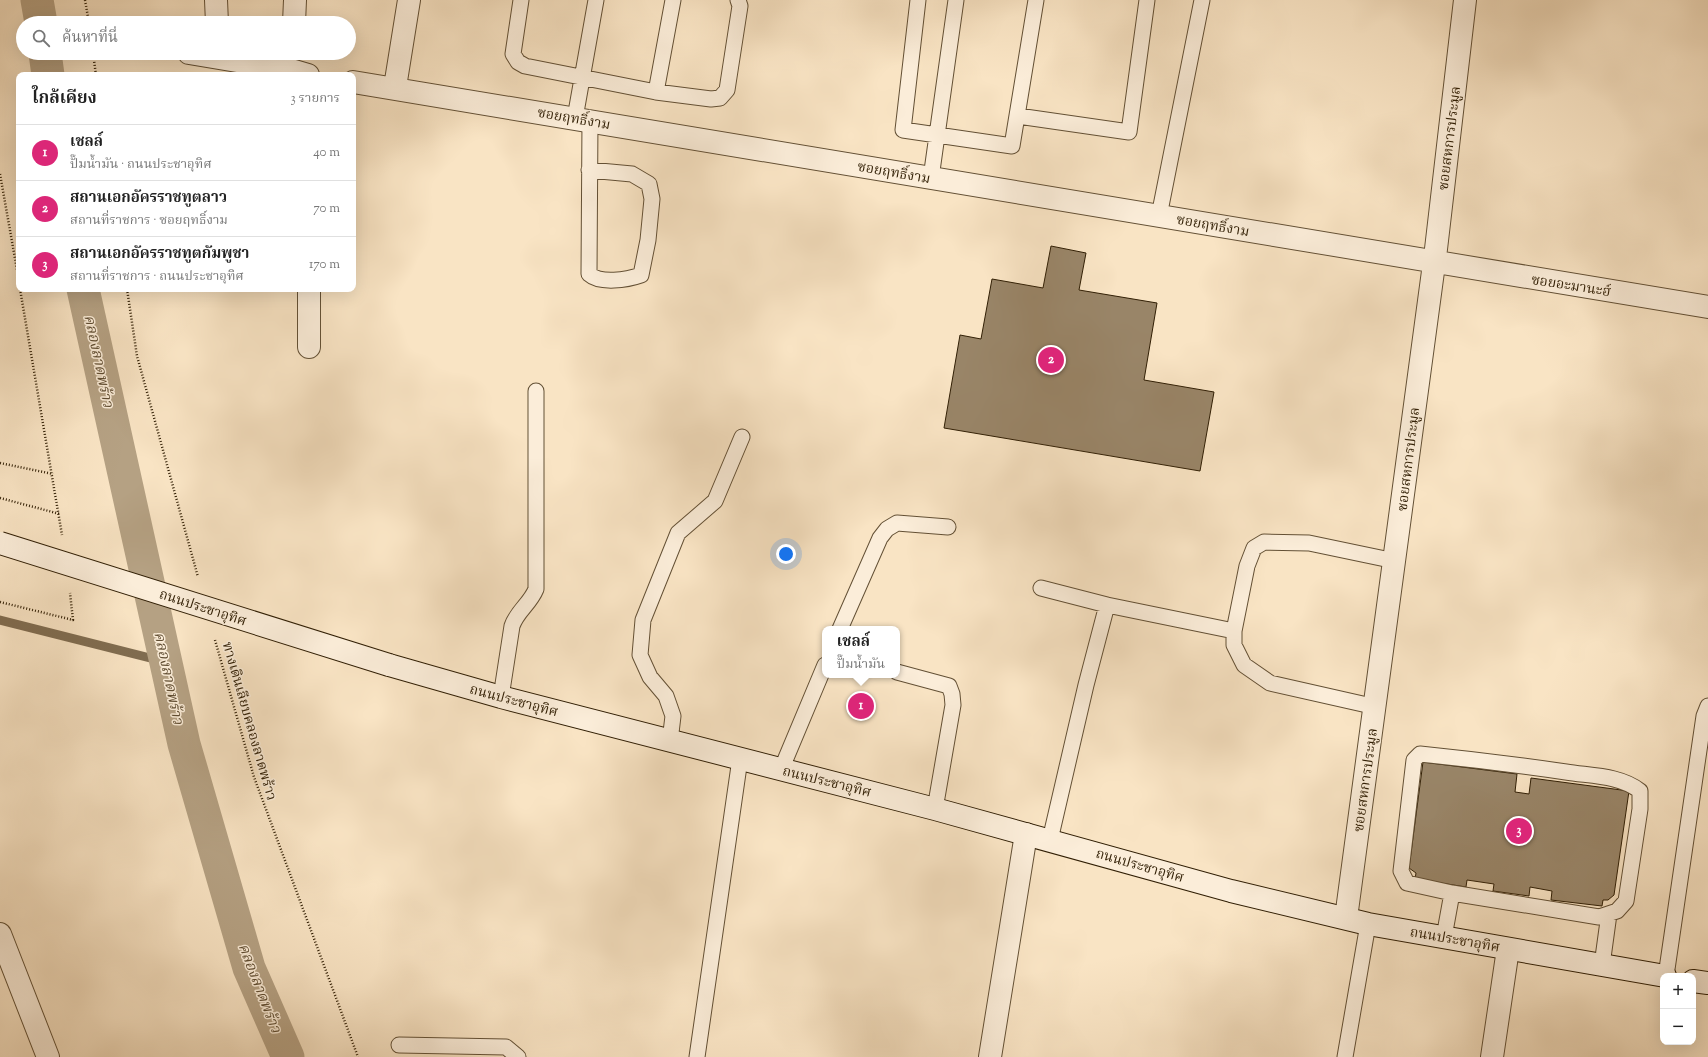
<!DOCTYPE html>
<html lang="th">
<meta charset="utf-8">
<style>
body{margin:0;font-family:"Sorts Mill Goudy","Noto Serif Thai",serif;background:#f6f6f6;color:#222}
.controls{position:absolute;right:12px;bottom:12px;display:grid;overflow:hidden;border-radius:8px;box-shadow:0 4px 16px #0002}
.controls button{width:36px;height:36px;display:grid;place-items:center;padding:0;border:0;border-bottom:1px solid #e0e0e0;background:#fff;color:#222;font:20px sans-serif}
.you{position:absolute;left:786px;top:554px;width:14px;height:14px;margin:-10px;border:3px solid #fff;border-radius:50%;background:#1a73e8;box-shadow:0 0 0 6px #1a73e833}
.badge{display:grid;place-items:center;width:26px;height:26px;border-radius:50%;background:#db2777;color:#fff;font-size:13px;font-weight:700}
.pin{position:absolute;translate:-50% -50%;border:2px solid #fff;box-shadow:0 1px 4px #0006}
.popup{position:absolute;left:822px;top:626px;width:78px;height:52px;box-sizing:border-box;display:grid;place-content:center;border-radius:8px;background:#fff;filter:drop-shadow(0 1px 3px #0005);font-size:13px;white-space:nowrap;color:#767676}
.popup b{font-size:15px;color:#222}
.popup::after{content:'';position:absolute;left:50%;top:100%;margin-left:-8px;border:8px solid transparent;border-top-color:#fff}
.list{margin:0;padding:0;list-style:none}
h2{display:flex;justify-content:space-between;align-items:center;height:52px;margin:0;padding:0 16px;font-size:17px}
h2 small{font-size:13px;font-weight:400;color:#767676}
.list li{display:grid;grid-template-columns:26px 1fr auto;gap:12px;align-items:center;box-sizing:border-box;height:56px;padding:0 16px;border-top:1px solid #e0e0e0}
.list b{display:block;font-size:15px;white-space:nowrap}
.list p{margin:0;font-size:13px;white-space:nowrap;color:#767676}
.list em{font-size:13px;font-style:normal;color:#767676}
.icon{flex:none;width:22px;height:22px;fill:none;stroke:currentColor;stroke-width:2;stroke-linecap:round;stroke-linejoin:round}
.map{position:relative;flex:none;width:1708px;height:1057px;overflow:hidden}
.search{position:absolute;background:#fff;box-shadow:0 4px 16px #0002;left:16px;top:16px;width:340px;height:44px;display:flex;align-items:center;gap:10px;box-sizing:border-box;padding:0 14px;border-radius:22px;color:#767676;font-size:15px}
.panel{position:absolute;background:#fff;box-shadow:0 4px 16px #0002;left:16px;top:72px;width:340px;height:220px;border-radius:8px}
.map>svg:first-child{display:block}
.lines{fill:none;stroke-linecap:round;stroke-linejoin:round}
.stream{stroke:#806d51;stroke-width:9}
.canal{stroke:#b5a183;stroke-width:33}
.building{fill:#998568;stroke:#311f05}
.service-casing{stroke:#635035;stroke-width:17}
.minor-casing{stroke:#635035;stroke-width:24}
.tertiary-casing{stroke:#635035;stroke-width:24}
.secondary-casing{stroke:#311f05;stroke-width:24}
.path{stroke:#311f05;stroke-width:2.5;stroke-dasharray:1 2;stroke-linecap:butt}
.service{stroke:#fbedd9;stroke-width:15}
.minor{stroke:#fbedd9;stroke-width:22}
.tertiary{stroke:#fbedd9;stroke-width:22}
.secondary{stroke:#fbedd9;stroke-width:22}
.secondary-bridge-casing{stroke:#311f05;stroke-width:24;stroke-linecap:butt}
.secondary-bridge{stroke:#fbedd9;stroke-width:22}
.labels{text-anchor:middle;stroke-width:3;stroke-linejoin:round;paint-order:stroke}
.street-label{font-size:14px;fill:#311f05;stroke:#fbedd9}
.water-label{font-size:15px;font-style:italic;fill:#5f4c31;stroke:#fbedd9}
</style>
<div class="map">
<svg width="1708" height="1057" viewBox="0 0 1708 1057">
<rect width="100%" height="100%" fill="#f9e4c4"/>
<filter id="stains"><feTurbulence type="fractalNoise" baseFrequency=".005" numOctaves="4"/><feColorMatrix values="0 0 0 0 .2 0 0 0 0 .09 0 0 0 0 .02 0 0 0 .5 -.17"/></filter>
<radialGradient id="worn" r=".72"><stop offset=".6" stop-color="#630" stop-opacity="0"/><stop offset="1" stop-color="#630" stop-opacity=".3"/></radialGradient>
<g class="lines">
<path class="stream" d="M 0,620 L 166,662"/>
<path class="canal" d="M 37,0 L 41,23
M 45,53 L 48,75
M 83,289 L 184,744 L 249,968 L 288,1057"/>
</g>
<path class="building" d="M 1051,246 L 1086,253 L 1079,290 L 1157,303 L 1144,380 L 1214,392 L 1200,471 L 944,428 L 960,335 L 981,339 L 992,279 L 1043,288 Z
M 1423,762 L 1517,774 L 1515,792 L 1529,794 L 1531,778 L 1629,791 L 1614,895 L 1608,900 L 1603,900 L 1602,906 L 1551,900 L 1552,891 L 1530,887 L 1529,896 L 1493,891 L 1494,884 L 1467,880 L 1466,887 L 1415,879 L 1416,873 L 1409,868 Z"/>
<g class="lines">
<defs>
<path id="service" d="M 521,0 L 513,54 L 518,62 L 525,66 L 656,92 L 711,99 L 720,98 L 727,90 L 740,6 L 738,0
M 918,0 L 903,130 L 1012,146 L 1036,0
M 656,92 L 673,0
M 1018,116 L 1129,132 L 1147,0
M 575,118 L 596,0
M 589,170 L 632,174 L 649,184 L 652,199 L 648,240 L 641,275 C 627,280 600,284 589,274 L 590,120
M 931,178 L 956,0
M 1159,216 L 1202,0
M 1041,588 L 1107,605
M 840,629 L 880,538 L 887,529 L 897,523 L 948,527
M 897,672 L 949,686 L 952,694 L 953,705 L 935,809
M 501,697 L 512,626 C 517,611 530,604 536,589 L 536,391
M 1376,707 L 1270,683 L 1244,665 L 1234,645 L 1234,631 L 1247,566 L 1254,548 L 1264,542 L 1309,543 L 1395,561
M 670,741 L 673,716 L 666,696 L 650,677 L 640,655 L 643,620 L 678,533 L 715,501 L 742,437
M 1420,754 C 1469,759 1518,765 1566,772 C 1590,776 1620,775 1640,791 L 1640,809 L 1626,901 L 1617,911 L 1599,917 L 1452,893 L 1407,883 L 1401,871 L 1414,760 Z
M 781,770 L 825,665
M 1050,840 L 1086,685 L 1107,605 L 1234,631
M 1444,937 L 1452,893
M 1602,965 L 1609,914
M 1666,976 L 1704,716 L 1708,706
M 399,1045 L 506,1047 L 518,1057
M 697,1057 L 740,759
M 1345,1057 L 1368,924"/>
<path id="minor" d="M 216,0 L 217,23
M 294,23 L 295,0
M 189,53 L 291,70 L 308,75
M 353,82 L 1708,307
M 395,87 L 409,0
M 309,289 L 309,347
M 1346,918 L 1436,249 L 1465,0
M 990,1057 L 1026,834
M 1492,1057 L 1508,949"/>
<path id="tertiary" d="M 0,934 L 48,1057"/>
<path id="secondary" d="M 389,665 L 501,697 L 935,809 L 1231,891 L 1368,924 L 1665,976
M 1693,981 L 1708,983"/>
</defs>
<use href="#service" class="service-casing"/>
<use href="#minor" class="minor-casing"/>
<use href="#tertiary" class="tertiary-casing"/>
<use href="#secondary" class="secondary-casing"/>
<path class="path" d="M 85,0 L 89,23
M 93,53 L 96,75
M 0,174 L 19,281
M 20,289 L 62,535
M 127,289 L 137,356 L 198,577
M 0,463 L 53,474
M 0,498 L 60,514
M 0,602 L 73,620 L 70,593
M 215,640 L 254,777 L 358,1057"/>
<use href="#service" class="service"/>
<use href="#minor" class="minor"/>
<use href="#tertiary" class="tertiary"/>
<use href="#secondary" class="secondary"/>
<defs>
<path id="secondary-bridge" d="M 0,543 L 389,665"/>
</defs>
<use href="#secondary-bridge" class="secondary-bridge-casing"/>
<use href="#secondary-bridge" class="secondary-bridge"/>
</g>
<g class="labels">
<g class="street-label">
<text transform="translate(574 118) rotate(10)" y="5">ซอยฤทธิ์งาม</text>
<text transform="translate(1449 138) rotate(-83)" y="5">ซอยสหการประมูล</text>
<text transform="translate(894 172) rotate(10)" y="5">ซอยฤทธิ์งาม</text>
<text transform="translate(1213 225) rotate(10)" y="5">ซอยฤทธิ์งาม</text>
<text transform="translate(1571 285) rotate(9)" y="5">ซอยอะมานะฮ์</text>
<text transform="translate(1408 459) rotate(-83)" y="5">ซอยสหการประมูล</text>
<text transform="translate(203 607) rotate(18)" y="5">ถนนประชาอุทิศ</text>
<text transform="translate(514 700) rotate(15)" y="5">ถนนประชาอุทิศ</text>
<text transform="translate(250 721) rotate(74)" y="5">ทางเดินเลียบคลองลาดพร้าว</text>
<text transform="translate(1365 780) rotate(-82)" y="5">ซอยสหการประมูล</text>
<text transform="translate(827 781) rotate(14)" y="5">ถนนประชาอุทิศ</text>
<text transform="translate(1140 865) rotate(16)" y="5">ถนนประชาอุทิศ</text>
<text transform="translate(1455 939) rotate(10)" y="5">ถนนประชาอุทิศ</text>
</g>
<g class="water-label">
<text transform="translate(99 361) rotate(78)" y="5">คลองลาดพร้าว</text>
<text transform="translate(169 678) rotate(78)" y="5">คลองลาดพร้าว</text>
<text transform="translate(260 988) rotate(69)" y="5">คลองลาดพร้าว</text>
</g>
</g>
<rect width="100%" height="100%" filter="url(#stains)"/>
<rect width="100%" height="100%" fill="url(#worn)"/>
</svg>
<div class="controls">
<button>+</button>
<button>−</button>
</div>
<div class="you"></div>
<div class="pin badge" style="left:861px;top:706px">1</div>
<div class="popup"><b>เชลล์</b>ปั๊มน้ำมัน</div>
<div class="pin badge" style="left:1051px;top:360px">2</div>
<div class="pin badge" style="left:1519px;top:831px">3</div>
<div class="search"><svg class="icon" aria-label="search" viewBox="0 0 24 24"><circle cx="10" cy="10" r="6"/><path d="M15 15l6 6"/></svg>ค้นหาที่นี่</div>
<section class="panel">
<h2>ใกล้เคียง<small>3 รายการ</small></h2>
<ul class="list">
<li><span class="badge">1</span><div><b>เชลล์</b><p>ปั๊มน้ำมัน · ถนนประชาอุทิศ</p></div><em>40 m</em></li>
<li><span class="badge">2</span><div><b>สถานเอกอัครราชทูตลาว</b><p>สถานที่ราชการ · ซอยฤทธิ์งาม</p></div><em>70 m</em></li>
<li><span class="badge">3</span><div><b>สถานเอกอัครราชทูตกัมพูชา</b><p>สถานที่ราชการ · ถนนประชาอุทิศ</p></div><em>170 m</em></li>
</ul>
</section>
</div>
